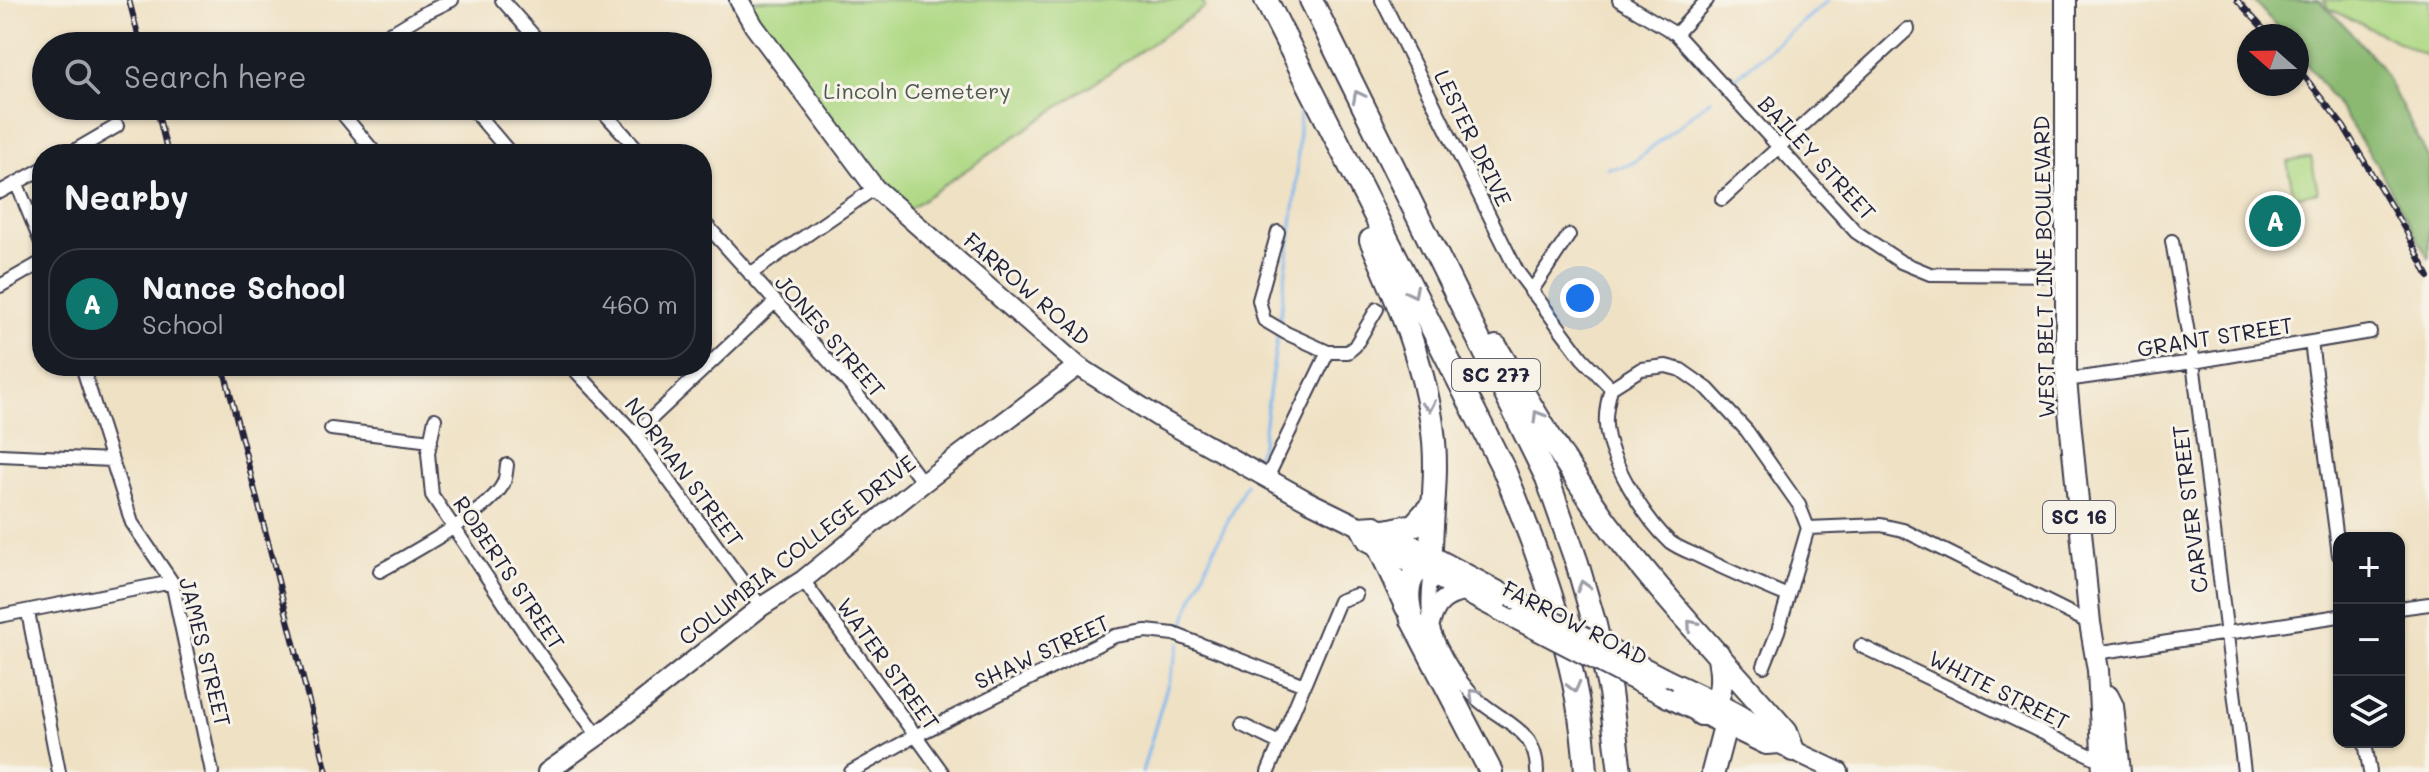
<!DOCTYPE html>
<meta charset="utf-8">
<style>
body{margin:0;font-family:Mali,sans-serif;background:#242831;color:#f1f3f6}
.controls{position:absolute;right:24px;bottom:24px;display:grid;overflow:hidden;border-radius:16px;box-shadow:0 2px 6px #0004}
.controls button{width:72px;height:72px;display:grid;place-items:center;padding:0;border:0;border-bottom:2px solid #363941;background:#171b24;color:#f1f3f6;font:40px sans-serif}
.compass{position:absolute;left:2237px;top:24px;width:72px;height:72px;border-radius:50%;background:#171b24;box-shadow:0 2px 6px #0004;rotate:290deg}
.you{position:absolute;left:1580px;top:298px;width:28px;height:28px;margin:-20px;border:6px solid #fff;border-radius:50%;background:#1a73e8;box-shadow:0 0 0 12px #1a73e833}
.badge{display:grid;place-items:center;width:52px;height:52px;border-radius:50%;background:#0f766e;color:#fff;font-size:26px;font-weight:700}
.pin{position:absolute;translate:-50% -50%;border:4px solid #fff;box-shadow:0 2px 8px #0006}
.list{margin:0;padding:0;list-style:none}
h2{display:flex;justify-content:space-between;align-items:center;height:104px;margin:0;padding:0 32px;font-size:34px}
h2 small{font-size:26px;font-weight:400;color:#9ea1a6}
.list li{display:grid;grid-template-columns:52px 1fr auto;gap:24px;align-items:center;box-sizing:border-box;height:112px;margin:0 16px 16px;padding:0 16px;border:2px solid #363941;border-radius:32px}
.list b{display:block;font-size:30px;white-space:nowrap}
.list p{margin:0;font-size:26px;white-space:nowrap;color:#9ea1a6}
.list em{font-size:26px;font-style:normal;color:#9ea1a6}
.icon{flex:none;width:44px;height:44px;fill:none;stroke:currentColor;stroke-width:2;stroke-linecap:round;stroke-linejoin:round}
.map{position:relative;flex:none;width:2429px;height:772px;overflow:hidden}
.search{position:absolute;background:#171b24;box-shadow:0 2px 6px #0004;left:32px;top:32px;width:680px;height:88px;display:flex;align-items:center;gap:20px;box-sizing:border-box;padding:0 28px;border-radius:44px;color:#9ea1a6;font-size:30px}
.panel{position:absolute;background:#171b24;box-shadow:0 2px 6px #0004;left:32px;top:144px;width:680px;height:232px;border-radius:32px}
.map>svg:first-child{display:block}
.green{fill:#afd985;stroke:#687e60;stroke-width:2}
.forest{fill:#8bb972;stroke:#566e56;stroke-width:2}
.lines{fill:none;stroke-linecap:round;stroke-linejoin:round}
.stream{stroke:#7eb8ef;stroke-width:3}
.street-casing{stroke:#413f50;stroke-width:16}
.secondary-casing{stroke:#413f50;stroke-width:22}
.primary-casing{stroke:#413f50;stroke-width:24}
.highway-casing{stroke:#413f50;stroke-width:26}
.street{stroke:#fff;stroke-width:12}
.secondary{stroke:#fff;stroke-width:18}
.primary{stroke:#fff;stroke-width:20}
.highway{stroke:#fff;stroke-width:22}
.rail-casing{stroke:#22223b;stroke-width:6}
.rail{stroke:#f7f3e8;stroke-width:3;stroke-dasharray:9;stroke-linecap:butt}
.secondary-bridge-casing{stroke:#413f50;stroke-width:22;stroke-linecap:butt}
.secondary-bridge{stroke:#fff;stroke-width:18}
.oneway{stroke:#9c9ca7}
.labels{text-anchor:middle;stroke-width:6;stroke-linejoin:round;paint-order:stroke}
.shield{fill:#f7f3e8;stroke:#62616f;stroke-width:2}
.shield-label{font-size:20px;font-weight:bold;fill:#22223b}
.park-label{font-size:22px;fill:#4c5951;stroke:#f7f3e8}
.street-label{font-size:22px;fill:#22223b;stroke:#f7f3e8}
</style>
<div class="map">
<svg width="2429" height="772" viewBox="0 0 2429 772">
<rect width="100%" height="100%" fill="#f7f3e8"/>
<filter id="ink" filterUnits="userSpaceOnUse"><feTurbulence type="fractalNoise" baseFrequency=".0125" numOctaves="2"/><feDisplacementMap in="SourceGraphic" scale="16" xChannelSelector="R" yChannelSelector="G"/><feConvolveMatrix kernelMatrix="1 2 1 2 8 2 1 2 1" color-interpolation-filters="sRGB"/></filter>
<filter id="wash" filterUnits="userSpaceOnUse"><feTurbulence type="fractalNoise" baseFrequency=".006" numOctaves="4" result="noise"/><feDisplacementMap in="SourceGraphic" scale="32" xChannelSelector="R" yChannelSelector="G"/><feGaussianBlur stdDeviation="1.8" result="paint"/><feColorMatrix in="noise" values="0 0 0 0 0 0 0 0 0 0 0 0 0 0 0 0 0 1.4 0 .05"/><feComposite in="paint" operator="in"/></filter>
<g filter="url(#wash)">
<rect width="100%" height="100%" fill="#efe1c4"/>
<path class="green" d="M 739,0 L 1202,0 L 1205,7 L 903,213 Z
M 2324,0 L 2429,0 L 2429,57 L 2330,9 Z
M 2311,157 L 2318,192 L 2294,197 L 2287,162 Z"/>
<path class="forest" d="M 2253,0 L 2319,0 L 2347,28 L 2380,65 L 2429,159 L 2429,259 L 2377,165 L 2345,116 L 2297,51 L 2297,36 L 2285,36 Z"/>
<g class="lines">
<path class="stream" d="M 1734,79 L 1829,0
M 1607,168 L 1622,167 L 1634,162 L 1711,99
M 1279,324 L 1296,193 L 1300,109
M 1257,455 L 1262,443 L 1278,331
M 1182,635 L 1190,605 L 1212,553 L 1246,484
M 1142,772 L 1180,642"/>
</g>
</g>
<g filter="url(#ink)">
<g class="lines">
<defs>
<path id="street" d="M 502,0 L 543,46
M 1382,0 L 1517,271 L 1582,358 L 1611,388
M 1619,0 L 1676,34 L 1856,232 L 1901,262 L 1930,274 L 2065,275
M 391,32 L 410,46
M 1676,34 L 1707,0
M 370,46 L 423,14 L 452,0
M 336,106 L 376,154
M 470,106 L 511,154
M 598,106 L 642,154
M 69,154 L 117,126
M 17,184 L 42,245
M 0,192 L 42,169
M 1722,199 L 1908,29
M 702,220 L 851,386 L 923,483
M 1278,232 L 1259,300 L 1264,320 L 1286,333 L 1328,352
M 2172,241 L 2193,362 L 2244,772
M 750,274 L 875,188
M 0,286 L 42,262
M 1531,292 L 1569,235
M 2311,342 L 2339,555
M 82,366 L 132,523 L 172,582 L 212,772
M 571,366 L 635,434 L 761,607
M 2066,380 L 2193,362 L 2370,332
M 435,419 L 428,453 L 432,495 L 523,631 L 598,736
M 331,429 L 431,441
M 635,434 L 774,303
M 0,455 L 112,460
M 1267,478 L 1328,352 L 1348,352 L 1355,346 L 1377,309
M 1808,528 L 1881,525 L 1903,530 L 2090,623
M 1431,568 C 1430,582 1427,599 1429,612 C 1433,641 1456,679 1477,699 C 1505,724 1537,729 1537,772
M 380,571 C 408,555 490,511 503,484 C 506,479 506,471 507,465
M 803,580 L 942,772
M 2399,608 L 2429,604
M 28,612 L 59,772
M 0,616 L 172,582
M 1861,646 L 2106,763
M 2096,653 L 2339,616
M 1764,666 L 1778,631 L 1808,528 L 1799,505 L 1747,431 L 1708,389 L 1681,370 L 1666,366 L 1641,369 L 1611,388 C 1608,400 1605,412 1606,425 C 1608,459 1645,519 1670,542 C 1678,548 1689,552 1698,556 C 1727,570 1757,583 1788,596
M 1242,725 L 1279,743
M 2365,742 L 2370,772
M 851,772 L 915,736 L 1115,636 L 1146,631 L 1174,634 L 1304,685
M 1268,772 L 1339,601 L 1356,595"/>
<path id="secondary" d="M 739,0 L 754,26 L 875,188 L 1078,366 L 1161,419 L 1308,501 L 1359,526 L 1375,525 L 1510,597
M 1359,526 L 1367,541 L 1515,619
M 1431,621 C 1436,603 1445,596 1463,592
M 1663,677 C 1691,691 1764,722 1780,744
M 1668,698 L 1766,745 L 1780,744 L 1839,772
M 547,772 L 598,736 L 761,607 L 803,580 L 923,483 L 1078,366"/>
<path id="primary" d="M 2066,0 L 2066,380 L 2090,623 L 2098,670 L 2103,772
M 2108,696 L 2113,706 L 2120,772"/>
<path id="highway" d="M 1266,0 L 1504,470 C 1544,566 1580,668 1586,772
M 1311,0 L 1547,478 L 1577,563 L 1595,625 L 1610,692 L 1620,772
M 1371,240 C 1398,301 1425,365 1433,432 C 1438,470 1432,509 1431,548 C 1431,559 1422,564 1415,573 C 1405,587 1408,603 1412,620 L 1491,772
M 1496,347 C 1531,406 1566,467 1607,523 C 1662,596 1726,663 1786,732 L 1793,750
M 1386,531 L 1414,525 L 1432,505
M 1379,547 L 1407,608
M 1701,714 C 1725,703 1723,676 1718,654
M 1713,772 L 1725,726 L 1716,704"/>
</defs>
<use href="#street" class="street-casing"/>
<use href="#secondary" class="secondary-casing"/>
<use href="#primary" class="primary-casing"/>
<use href="#highway" class="highway-casing"/>
<use href="#street" class="street"/>
<use href="#secondary" class="secondary"/>
<use href="#primary" class="primary"/>
<use href="#highway" class="highway"/>
<defs>
<path id="rail" d="M 129,0 L 141,46
M 2237,0 L 2270,36
M 2297,67 L 2344,127 L 2407,233 L 2429,277
M 156,106 L 168,154
M 223,366 L 327,772"/>
</defs>
<use href="#rail" class="rail-casing"/>
<use href="#rail" class="rail"/>
<defs>
<path id="secondary-bridge" d="M 1510,597 L 1663,677
M 1515,619 L 1668,698"/>
</defs>
<use href="#secondary-bridge" class="secondary-bridge-casing"/>
<use href="#secondary-bridge" class="secondary-bridge"/>
</g>
<defs><path id="oneway-chevron" d="M-2-3.5L2.5 0L-2 3.5" fill="none" stroke-width="1.6" stroke-linecap="round" stroke-linejoin="round" transform="scale(2)"/></defs>
<g class="oneway">
<use href="#oneway-chevron" transform="translate(1358 96) rotate(-117)"/>
<use href="#oneway-chevron" transform="translate(1413 292) rotate(63)"/>
<use href="#oneway-chevron" transform="translate(1429 406) rotate(80)"/>
<use href="#oneway-chevron" transform="translate(1538 416) rotate(-121)"/>
<use href="#oneway-chevron" transform="translate(1583 586) rotate(-106)"/>
<use href="#oneway-chevron" transform="translate(1692 625) rotate(-131)"/>
<use href="#oneway-chevron" transform="translate(1574 687) rotate(76)"/>
<use href="#oneway-chevron" transform="translate(1474 694) rotate(-135)"/>
</g>
</g>
<g class="labels">
<g class="shield">
<rect x="1452" y="359" width="88" height="32" rx="6"/>
<rect x="2043" y="501" width="72" height="32" rx="6"/>
</g>
<g class="shield-label">
<text x="1496" y="382">SC 277</text>
<text x="2079" y="524">SC 16</text>
</g>
<g class="park-label">
<text x="917" y="99">Lincoln Cemetery</text>
</g>
<g class="street-label">
<text transform="translate(1473 138) rotate(64)" y="8">LESTER DRIVE</text>
<text transform="translate(1817 158) rotate(47)" y="8">BAILEY STREET</text>
<text transform="translate(2044 267) rotate(-91)" y="8">WEST BELT LINE BOULEVARD</text>
<text transform="translate(1027 289) rotate(41)" y="8">FARROW ROAD</text>
<text transform="translate(830 336) rotate(49)" y="8">JONES STREET</text>
<text transform="translate(2215 337) rotate(-9)" y="8">GRANT STREET</text>
<text transform="translate(684 472) rotate(53)" y="8">NORMAN STREET</text>
<text transform="translate(2190 509) rotate(-97)" y="8">CARVER STREET</text>
<text transform="translate(797 550) rotate(-38)" y="8">COLUMBIA COLLEGE DRIVE</text>
<text transform="translate(509 573) rotate(56)" y="8">ROBERTS STREET</text>
<text transform="translate(1575 623) rotate(27)" y="8">FARROW ROAD</text>
<text transform="translate(205 652) rotate(76)" y="8">JAMES STREET</text>
<text transform="translate(1042 652) rotate(-25)" y="8">SHAW STREET</text>
<text transform="translate(888 664) rotate(54)" y="8">WATER STREET</text>
<text transform="translate(1999 690) rotate(26)" y="8">WHITE STREET</text>
</g>
</g>
</svg>
<div class="controls">
<button>+</button>
<button>−</button>
<button><svg class="icon" aria-label="layers" viewBox="0 0 24 24"><path d="M12 4l9 5-9 5-9-5zM3 14l9 5 9-5"/></svg></button>
</div>
<svg class="compass" viewBox="-18 -18 36 36"><path d="M0-13l5 13h-10z" fill="#e53935"/><path d="M0 13l5-13h-10z" fill="#9ea1a6"/></svg>
<div class="you"></div>
<div class="pin badge" style="left:2275px;top:221px">A</div>
<div class="search"><svg class="icon" aria-label="search" viewBox="0 0 24 24"><circle cx="10" cy="10" r="6"/><path d="M15 15l6 6"/></svg>Search here</div>
<section class="panel">
<h2>Nearby<small></small></h2>
<ul class="list">
<li><span class="badge">A</span><div><b>Nance School</b><p>School</p></div><em>460 m</em></li>
</ul>
</section>
</div>
